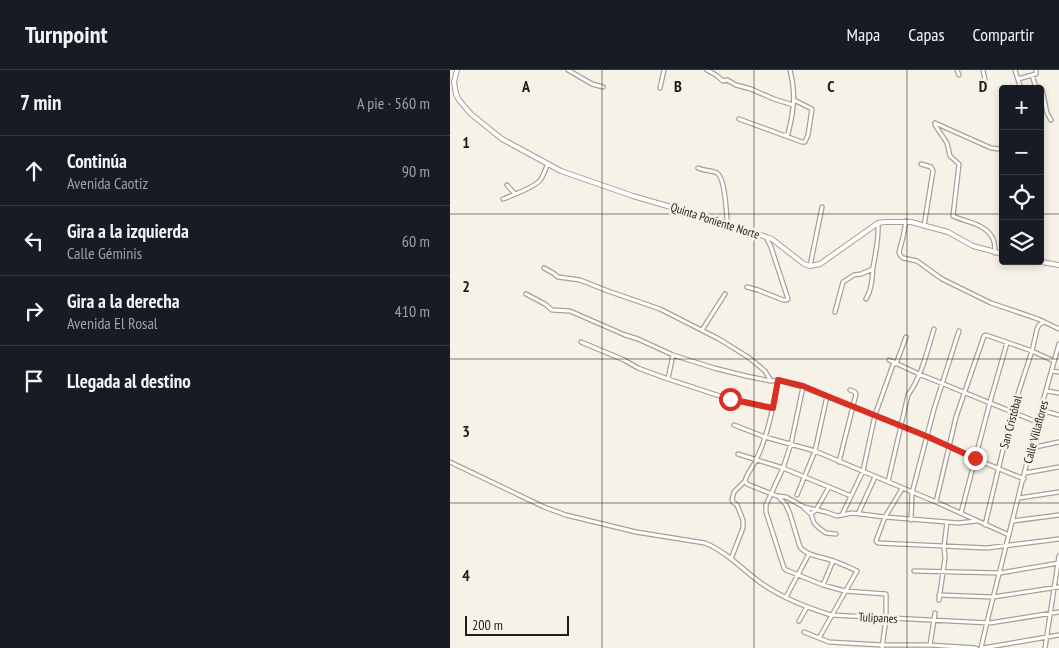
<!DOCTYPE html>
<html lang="es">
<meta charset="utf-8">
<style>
body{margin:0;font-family:"PT Sans Narrow",sans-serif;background:#242831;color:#f1f3f6}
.controls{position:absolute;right:15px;top:15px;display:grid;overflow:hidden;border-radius:5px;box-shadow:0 2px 8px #0003}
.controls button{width:45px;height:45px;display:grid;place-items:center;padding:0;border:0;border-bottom:1px solid #363941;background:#171b24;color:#f1f3f6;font:25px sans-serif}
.scale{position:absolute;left:15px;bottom:12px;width:104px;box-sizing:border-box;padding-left:5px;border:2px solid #1d1c18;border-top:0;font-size:14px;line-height:18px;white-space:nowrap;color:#1d1c18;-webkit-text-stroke:4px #f7f2e7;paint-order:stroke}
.stop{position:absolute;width:15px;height:15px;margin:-11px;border:4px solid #d93025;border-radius:50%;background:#fff}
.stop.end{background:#d93025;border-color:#fff;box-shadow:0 1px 5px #0008}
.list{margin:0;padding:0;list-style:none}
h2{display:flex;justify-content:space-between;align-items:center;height:65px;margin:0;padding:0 20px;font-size:21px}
h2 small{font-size:16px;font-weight:400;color:#9ea1a6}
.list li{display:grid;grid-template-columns:32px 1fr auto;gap:15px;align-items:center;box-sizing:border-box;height:70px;padding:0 20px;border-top:1px solid #363941}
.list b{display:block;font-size:19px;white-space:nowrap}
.list p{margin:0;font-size:16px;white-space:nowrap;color:#9ea1a6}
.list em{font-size:16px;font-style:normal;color:#9ea1a6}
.icon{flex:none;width:28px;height:28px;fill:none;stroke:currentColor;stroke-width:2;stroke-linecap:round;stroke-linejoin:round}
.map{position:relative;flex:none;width:609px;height:578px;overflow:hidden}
header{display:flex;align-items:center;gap:30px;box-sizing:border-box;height:70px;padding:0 25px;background:#171b24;border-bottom:1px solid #363941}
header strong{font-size:24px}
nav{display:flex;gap:28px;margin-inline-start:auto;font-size:18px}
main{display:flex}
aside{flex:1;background:#171b24}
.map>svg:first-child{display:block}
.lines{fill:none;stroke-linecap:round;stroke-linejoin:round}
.minor-casing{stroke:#a6a197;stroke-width:5.5}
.tertiary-casing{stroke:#a6a197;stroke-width:6}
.minor{stroke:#fff;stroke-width:3}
.tertiary{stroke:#fff;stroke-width:4}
.route{stroke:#d93025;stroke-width:6}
.grid{fill:none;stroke:#1d1c18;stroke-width:1;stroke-opacity:0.55}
.labels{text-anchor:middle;stroke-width:5;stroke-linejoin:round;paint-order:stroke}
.street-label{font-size:12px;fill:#1d1c18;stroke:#f7f2e7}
.grid-label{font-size:16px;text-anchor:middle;font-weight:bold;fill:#1d1c18;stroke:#f7f2e7;stroke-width:5;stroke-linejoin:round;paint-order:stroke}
</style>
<header>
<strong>Turnpoint</strong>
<nav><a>Mapa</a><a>Capas</a><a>Compartir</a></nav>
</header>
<main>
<aside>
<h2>7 min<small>A pie · 560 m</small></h2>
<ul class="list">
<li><svg class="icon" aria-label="ahead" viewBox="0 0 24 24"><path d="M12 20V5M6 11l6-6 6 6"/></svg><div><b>Continúa</b><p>Avenida Caotiz</p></div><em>90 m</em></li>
<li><svg class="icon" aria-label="left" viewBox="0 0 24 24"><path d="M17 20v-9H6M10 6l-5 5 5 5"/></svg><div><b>Gira a la izquierda</b><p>Calle Géminis</p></div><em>60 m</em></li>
<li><svg class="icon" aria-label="right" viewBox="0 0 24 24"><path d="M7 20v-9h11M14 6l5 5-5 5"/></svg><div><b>Gira a la derecha</b><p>Avenida El Rosal</p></div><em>410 m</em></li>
<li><svg class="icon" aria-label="arrive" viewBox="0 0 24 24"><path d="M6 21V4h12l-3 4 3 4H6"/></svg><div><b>Llegada al destino</b></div></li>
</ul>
</aside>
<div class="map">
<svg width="609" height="578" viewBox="0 0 609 578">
<rect width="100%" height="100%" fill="#f7f2e7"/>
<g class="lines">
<defs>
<path id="minor" d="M 118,0 L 142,14 L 153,17
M 257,0 L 266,5 L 273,11 L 277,10 L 286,15 L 301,19 L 324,29 L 343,35
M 507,0 L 509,5
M 533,0 L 535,10
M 565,0 L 571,19
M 582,5 L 586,18
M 568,9 L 586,4 L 586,0
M 210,18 L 214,0
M 582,19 L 589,17 L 592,19 L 597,43 L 601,50
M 289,49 L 352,72 L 355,72 L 358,65 L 362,39 L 344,30
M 485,53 L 485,55 L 497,73 L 500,86 L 509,94 L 503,146 C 515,152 534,153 542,167 C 545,171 545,177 545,183
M 485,53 L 541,78 L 550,79
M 335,65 L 338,64 C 344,40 346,24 340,0
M 471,94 L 481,97 L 483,101 L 474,156
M 248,98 C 254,101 261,100 267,103 C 275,108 276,138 277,149 L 276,153
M 57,115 L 65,124
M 53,129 C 61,126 87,116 91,109 C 94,105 95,99 98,94
M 456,151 L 453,167 L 449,182 L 450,185 L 453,188 L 467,191 L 492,209 L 541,233 L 588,249 L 609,259
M 360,196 L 372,137
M 94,198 L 103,203 L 108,207 L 130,210 L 158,221 L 210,239 L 269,269 L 298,287 L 315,301 L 321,311
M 297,217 L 308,220 L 333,230 L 337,230 L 338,229 L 321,177 L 316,167
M 76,224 L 95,234 L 102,240 L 120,241 L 175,265 L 188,269 L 223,285 L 264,298 L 296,306 L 321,311 L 328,310 L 353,317 L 477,366 L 525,389 L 574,409
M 416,229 C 422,219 422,209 423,197 C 426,182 429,168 428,153
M 385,242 L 393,212 L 404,205 L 411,204 L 423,199
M 252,260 L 275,224
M 131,272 L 174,290 L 188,298 L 218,309 L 279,329 L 323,339
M 439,290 L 469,304 L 587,352
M 446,294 L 456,267
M 602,301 L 609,302
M 218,309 L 223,285
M 328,310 C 323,337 318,366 306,390 C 303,397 297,403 295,411 L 297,414 L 327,426 L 336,427 L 354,437 L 376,442 L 387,446 L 402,443 L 435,447 L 497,452 L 508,453 L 527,451
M 353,317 L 341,374 L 333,398 L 316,435 L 316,442 L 334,498 L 336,500 L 373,515 L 395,521 L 436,524 L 436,549 L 432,578
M 597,321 L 609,323
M 591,340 L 609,345
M 284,355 L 315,367 L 365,381 L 486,432 L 559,465
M 581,378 L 609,372
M 288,384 L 333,398 L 401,426
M 0,392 L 94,437 L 116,445 L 186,462 L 255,473 C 277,482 293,500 311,513 C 332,528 358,538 381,545 L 540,553 L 609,542
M 389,392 L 406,324 L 405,322 L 400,320
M 575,403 L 609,397
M 438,412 L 458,325 C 472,306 477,281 484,259
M 452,419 L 435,447 L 426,471 L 428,473 L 537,478 L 609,469
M 347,425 L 365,381 L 377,326
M 328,426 L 336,435 L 340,444 L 350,477 C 357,486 373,487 384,491 C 391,494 399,497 407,501 L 369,568
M 569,428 L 609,422
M 486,432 L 506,347 L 534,266 L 536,265 L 582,281 L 604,291
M 354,438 L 361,444 L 364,453 L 369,458 L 376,463 L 386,464
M 511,443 L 540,332 L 557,273
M 361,444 L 366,440 L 379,417
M 408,444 L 425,407
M 392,445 L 413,401 L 425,345 L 444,292
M 461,450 L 462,423 L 484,339 L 509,261
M 563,451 L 609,445
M 535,455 L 562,342 L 582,281 L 587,259 L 589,255 L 594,252
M 281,489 L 293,458 L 293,450 L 287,435 L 283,432 L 282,430 L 284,422 L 295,411
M 464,501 L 550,503 L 609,493
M 373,515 L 383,491
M 489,525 L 543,527 L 609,517
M 336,527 L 359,484
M 489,530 L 495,488 L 494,477 L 497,452
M 349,551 L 357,537
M 354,562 L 379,572 L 432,575 L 480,575 L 526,578
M 480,575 L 485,543
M 531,578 L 537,552 L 587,352 L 609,274
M 533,578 L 609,565
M 595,578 L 609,486"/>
<path id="tertiary" d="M 7,0 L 4,12 L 6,24 L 9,30 L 21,44 L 52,69 L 111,101 L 183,126 L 276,153 L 322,169 L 354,194 L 360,196 L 370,194 L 428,153 L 435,152 L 461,152 L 498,162 L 523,176 L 553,184
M 586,191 L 609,195"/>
</defs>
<use href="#minor" class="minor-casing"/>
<use href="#tertiary" class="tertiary-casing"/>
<use href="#minor" class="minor"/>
<use href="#tertiary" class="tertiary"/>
</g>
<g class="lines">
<path class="route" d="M 280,329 L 323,338 L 328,310 L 353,316 L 377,326 L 476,366 L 525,388"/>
</g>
<path class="grid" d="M 152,0 L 152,578M 304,0 L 304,578M 457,0 L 457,578M 0,144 L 553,144M 590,144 L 609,144M 0,289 L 609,289M 0,433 L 609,433"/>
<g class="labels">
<g class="street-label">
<text transform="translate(265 151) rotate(18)" y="4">Quinta Poniente Norte</text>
<text transform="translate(561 352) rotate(-75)" y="4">San Cristóbal</text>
<text transform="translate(586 362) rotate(-75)" y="4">Calle Villaflores</text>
<text transform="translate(428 548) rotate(3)" y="4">Tulipanes</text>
</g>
</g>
<g class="grid-label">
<text x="76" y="22">A</text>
<text x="228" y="22">B</text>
<text x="381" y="22">C</text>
<text x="533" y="22">D</text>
<text x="16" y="78">1</text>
<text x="16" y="222">2</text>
<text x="16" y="367">3</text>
<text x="16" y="511">4</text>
</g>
</svg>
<div class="controls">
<button>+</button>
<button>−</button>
<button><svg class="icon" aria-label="locate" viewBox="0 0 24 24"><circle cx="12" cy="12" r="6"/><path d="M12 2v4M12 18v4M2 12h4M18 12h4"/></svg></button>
<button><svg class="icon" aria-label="layers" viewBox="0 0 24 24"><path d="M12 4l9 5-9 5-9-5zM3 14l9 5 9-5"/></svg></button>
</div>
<div class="scale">200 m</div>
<div class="stop" style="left:280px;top:329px"></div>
<div class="stop end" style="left:525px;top:388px"></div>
</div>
</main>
